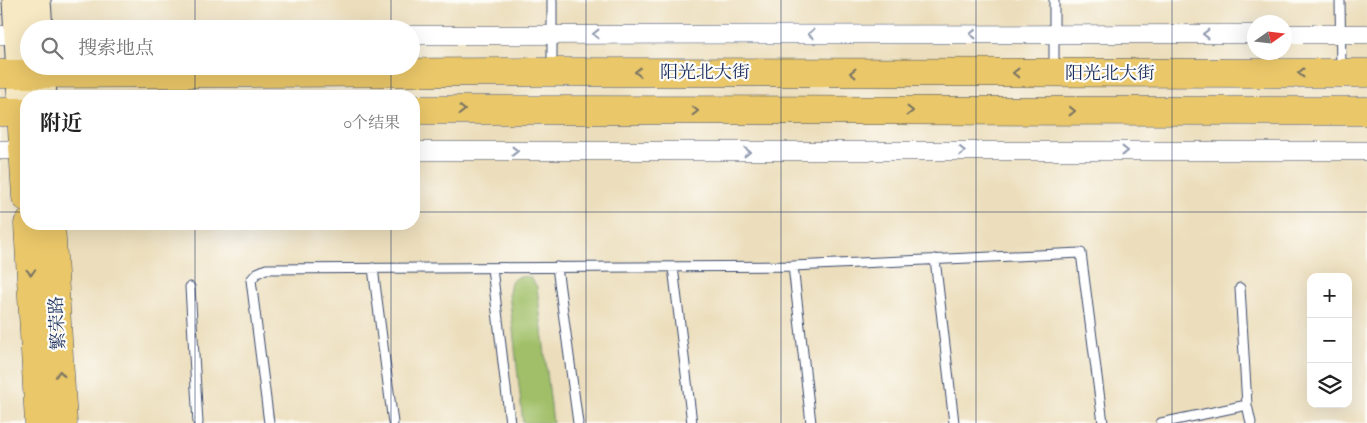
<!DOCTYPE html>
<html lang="zh">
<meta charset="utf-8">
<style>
body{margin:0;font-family:"Sorts Mill Goudy","Noto Serif SC",serif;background:#f2f2f2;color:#222}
.controls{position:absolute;right:15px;bottom:15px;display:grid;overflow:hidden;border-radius:10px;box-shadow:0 5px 20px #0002}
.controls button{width:45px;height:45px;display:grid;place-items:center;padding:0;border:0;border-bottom:1px solid #e0e0e0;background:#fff;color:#222;font:25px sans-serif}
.compass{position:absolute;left:1247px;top:15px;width:45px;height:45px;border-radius:50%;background:#fff;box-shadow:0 5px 20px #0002;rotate:76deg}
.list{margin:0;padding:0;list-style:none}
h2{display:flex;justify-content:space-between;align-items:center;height:65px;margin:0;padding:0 20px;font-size:21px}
h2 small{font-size:16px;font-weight:400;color:#767676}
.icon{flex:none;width:28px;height:28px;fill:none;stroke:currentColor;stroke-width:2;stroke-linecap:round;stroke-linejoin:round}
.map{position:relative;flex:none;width:1367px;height:423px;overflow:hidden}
.search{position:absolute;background:#fff;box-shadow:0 5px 20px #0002;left:20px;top:20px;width:400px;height:55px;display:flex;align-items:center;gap:12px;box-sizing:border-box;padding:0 18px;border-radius:28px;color:#767676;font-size:19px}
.panel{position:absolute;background:#fff;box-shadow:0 5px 20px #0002;left:20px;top:90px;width:400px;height:140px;border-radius:20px}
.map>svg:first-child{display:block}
.green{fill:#a0bf67;stroke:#5e7762}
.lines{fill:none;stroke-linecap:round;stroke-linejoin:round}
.lane-casing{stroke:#3a496c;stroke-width:11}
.street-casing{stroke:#3a496c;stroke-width:19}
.secondary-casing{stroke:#3a496c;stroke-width:27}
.primary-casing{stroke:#3a496c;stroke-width:29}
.highway-casing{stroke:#3a496c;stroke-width:29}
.lane{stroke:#fff;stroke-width:9}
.street{stroke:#fff;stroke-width:18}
.secondary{stroke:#f7e9c3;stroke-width:25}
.primary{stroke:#eac769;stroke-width:28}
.highway{stroke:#eac769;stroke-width:28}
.oneway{stroke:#8d97ae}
.oneway2{stroke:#787363}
.grid{fill:none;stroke:#1b2f5e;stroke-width:1;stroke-opacity:0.55}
.labels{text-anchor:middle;stroke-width:4.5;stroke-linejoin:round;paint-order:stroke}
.street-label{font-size:18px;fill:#1b2f5e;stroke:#fdfcf7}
</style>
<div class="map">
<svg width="1367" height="423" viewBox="0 0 1367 423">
<rect width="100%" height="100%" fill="#fdfcf7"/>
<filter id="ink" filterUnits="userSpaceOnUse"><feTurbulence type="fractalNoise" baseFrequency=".02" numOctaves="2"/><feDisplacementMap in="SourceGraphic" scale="10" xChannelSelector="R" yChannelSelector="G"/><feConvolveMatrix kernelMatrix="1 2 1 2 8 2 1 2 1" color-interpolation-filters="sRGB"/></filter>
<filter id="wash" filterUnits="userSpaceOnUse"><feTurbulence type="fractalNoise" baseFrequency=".0096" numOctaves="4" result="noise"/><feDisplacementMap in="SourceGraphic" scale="20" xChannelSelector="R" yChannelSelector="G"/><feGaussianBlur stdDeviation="1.12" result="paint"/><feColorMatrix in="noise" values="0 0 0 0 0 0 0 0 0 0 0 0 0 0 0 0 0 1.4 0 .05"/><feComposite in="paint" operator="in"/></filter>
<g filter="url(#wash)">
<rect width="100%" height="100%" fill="#ecdebc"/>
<path class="green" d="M 526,276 L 531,278 L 537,287 L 553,423 L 523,423 L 509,293 L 511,282 L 518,277 Z"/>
</g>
<g filter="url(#ink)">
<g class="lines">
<defs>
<path id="lane" d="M 552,0 L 552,70
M 1054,0 L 1054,70
M 1340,0 L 1341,70
M 935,259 L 954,423
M 793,266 L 811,423
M 557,267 L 578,423
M 673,267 L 692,423
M 373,268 L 393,423
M 492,268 L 510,423
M 190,287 L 198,423
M 1247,405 L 1251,423
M 269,423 L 251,280 L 257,273 L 266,269 L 793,266 L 1081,253 L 1103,423
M 1161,423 L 1247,405 L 1240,288"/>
<path id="street" d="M 1284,34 L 1367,34
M 0,35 L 28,35
M 411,35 L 1254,34
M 0,150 L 26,150
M 414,151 L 1367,151"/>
<path id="secondary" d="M 15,0 L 21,112
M 38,0 L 40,29
M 42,66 L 44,96"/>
<path id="primary" d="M 21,112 L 26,197
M 28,224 L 39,423
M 51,224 L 63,423"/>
<path id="highway" d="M 0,74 L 542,72 L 1367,73
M 414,110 L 1367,111
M 0,112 L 26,112"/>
</defs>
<use href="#lane" class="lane-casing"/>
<use href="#street" class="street-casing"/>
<use href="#secondary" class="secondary-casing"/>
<use href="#primary" class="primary-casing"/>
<use href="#highway" class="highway-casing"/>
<use href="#lane" class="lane"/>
<use href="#street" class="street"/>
<use href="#secondary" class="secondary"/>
<use href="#primary" class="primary"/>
<use href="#highway" class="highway"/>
</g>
<defs><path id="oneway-chevron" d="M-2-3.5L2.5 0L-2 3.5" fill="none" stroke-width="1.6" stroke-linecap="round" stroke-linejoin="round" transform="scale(1.25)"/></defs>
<g class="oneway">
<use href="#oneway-chevron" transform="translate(596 34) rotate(180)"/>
<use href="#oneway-chevron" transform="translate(811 34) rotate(180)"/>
<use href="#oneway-chevron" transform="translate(973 34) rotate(180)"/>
<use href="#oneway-chevron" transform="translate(1206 34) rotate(180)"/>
<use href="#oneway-chevron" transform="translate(515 151)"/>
<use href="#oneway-chevron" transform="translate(962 151)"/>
<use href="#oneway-chevron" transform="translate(1125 151)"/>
<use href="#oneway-chevron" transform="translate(747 152)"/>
</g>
<g class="oneway2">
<use href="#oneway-chevron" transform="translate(638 72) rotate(-180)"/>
<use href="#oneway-chevron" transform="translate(853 73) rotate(180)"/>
<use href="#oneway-chevron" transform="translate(1016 73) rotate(180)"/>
<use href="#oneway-chevron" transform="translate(1301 73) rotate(180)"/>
<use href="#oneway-chevron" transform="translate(462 110)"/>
<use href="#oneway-chevron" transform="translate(695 111)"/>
<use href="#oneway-chevron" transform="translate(910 111)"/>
<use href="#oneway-chevron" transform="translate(1072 111)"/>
<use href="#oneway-chevron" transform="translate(31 272) rotate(87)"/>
<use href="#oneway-chevron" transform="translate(60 374) rotate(-93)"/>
</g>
</g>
<path class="grid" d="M 195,0 L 195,29M 391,0 L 391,29M 586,0 L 586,423M 781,0 L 781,423M 976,0 L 976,423M 1172,0 L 1172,423M 195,66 L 195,96M 391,66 L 391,96M 0,212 L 26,212M 414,212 L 1367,212M 195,224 L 195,423M 391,224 L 391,423"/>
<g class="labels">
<g class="street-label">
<text x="705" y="78">阳光北大街</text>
<text x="1110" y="79">阳光北大街</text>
<text transform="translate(57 323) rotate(-93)" y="6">繁荣路</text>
</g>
</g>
</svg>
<div class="controls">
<button>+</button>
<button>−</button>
<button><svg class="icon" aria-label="layers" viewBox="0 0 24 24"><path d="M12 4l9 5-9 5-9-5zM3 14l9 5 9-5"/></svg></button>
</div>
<svg class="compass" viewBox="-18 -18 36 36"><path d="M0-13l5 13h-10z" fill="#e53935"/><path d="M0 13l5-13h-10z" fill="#767676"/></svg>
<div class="search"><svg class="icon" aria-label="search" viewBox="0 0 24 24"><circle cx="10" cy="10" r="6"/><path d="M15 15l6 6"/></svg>搜索地点</div>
<section class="panel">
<h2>附近<small>0个结果</small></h2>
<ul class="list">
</ul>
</section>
</div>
